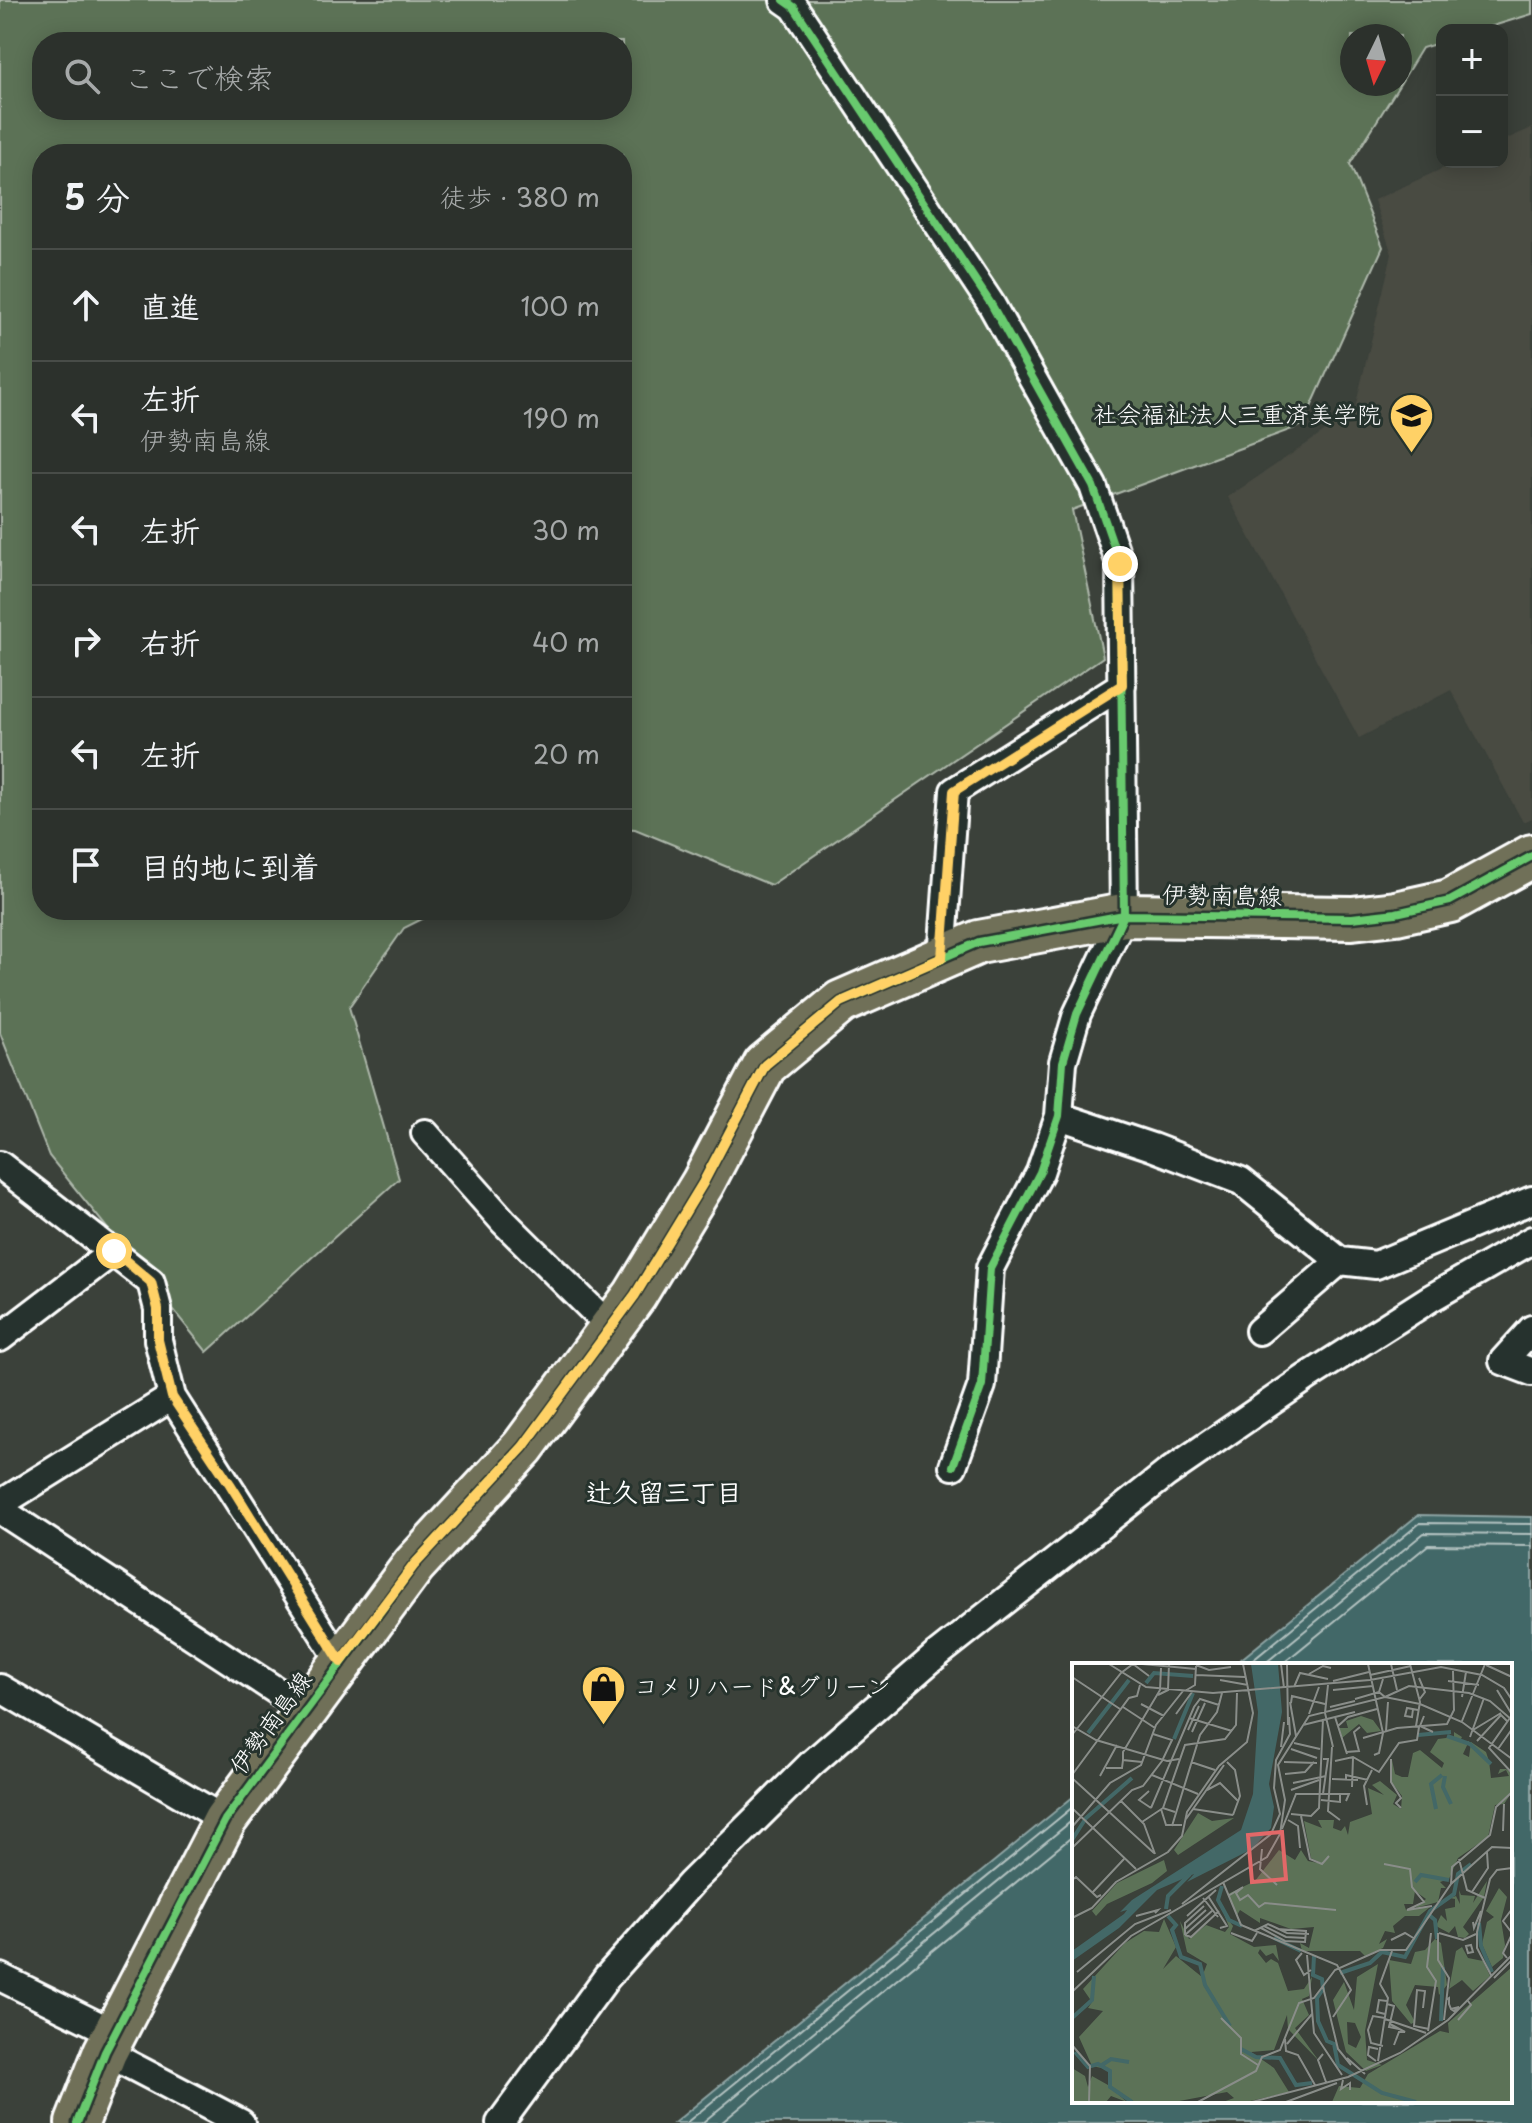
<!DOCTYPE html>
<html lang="ja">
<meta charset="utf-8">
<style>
body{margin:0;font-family:"Playpen Sans","Klee One",sans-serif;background:#383d38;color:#f1f3f6}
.controls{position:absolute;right:24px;top:24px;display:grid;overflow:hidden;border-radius:16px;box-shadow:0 4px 20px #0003}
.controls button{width:72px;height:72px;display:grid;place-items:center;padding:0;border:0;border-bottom:2px solid #484c48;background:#2c312c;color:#f1f3f6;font:40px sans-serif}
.compass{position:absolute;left:1340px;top:24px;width:72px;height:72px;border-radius:50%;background:#2c312c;box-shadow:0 4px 20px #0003;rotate:185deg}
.stop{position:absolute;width:24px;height:24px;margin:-18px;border:6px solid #ffd166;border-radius:50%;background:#fff}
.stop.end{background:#ffd166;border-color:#fff;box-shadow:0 2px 8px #0008}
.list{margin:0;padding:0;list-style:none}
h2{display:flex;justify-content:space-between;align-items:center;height:104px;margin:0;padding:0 32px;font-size:34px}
h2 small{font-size:26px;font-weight:400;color:#a6a9a9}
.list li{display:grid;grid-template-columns:52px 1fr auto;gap:24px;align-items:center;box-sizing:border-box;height:112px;padding:0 32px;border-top:2px solid #484c48}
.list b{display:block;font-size:30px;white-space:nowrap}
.list p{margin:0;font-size:26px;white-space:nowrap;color:#a6a9a9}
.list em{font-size:26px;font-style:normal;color:#a6a9a9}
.icon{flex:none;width:44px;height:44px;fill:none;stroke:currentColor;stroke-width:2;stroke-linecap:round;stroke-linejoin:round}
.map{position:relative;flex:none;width:1532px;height:2123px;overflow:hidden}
.search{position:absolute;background:#2c312c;box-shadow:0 4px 20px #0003;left:32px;top:32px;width:600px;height:88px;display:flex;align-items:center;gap:20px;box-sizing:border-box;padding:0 28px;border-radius:32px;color:#a6a9a9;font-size:30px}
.panel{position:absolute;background:#2c312c;box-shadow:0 4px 20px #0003;left:32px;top:144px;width:600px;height:776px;border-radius:32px}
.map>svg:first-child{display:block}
.built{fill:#4a4b43}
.green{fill:#5c7257;stroke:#aeb8ab;stroke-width:2;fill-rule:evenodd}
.water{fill:#436867;stroke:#8ea4a4;stroke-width:2}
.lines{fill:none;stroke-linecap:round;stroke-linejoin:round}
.shore{stroke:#b4c3c2;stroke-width:2}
.street-casing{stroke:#fff;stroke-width:32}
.primary-casing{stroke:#fff;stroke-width:48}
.street{stroke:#26332d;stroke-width:26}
.primary{stroke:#706f59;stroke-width:42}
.cycleway-casing{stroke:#26332d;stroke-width:13}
.cycleway{stroke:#67ca6e;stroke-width:8}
.route{stroke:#ffd166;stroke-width:10}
.labels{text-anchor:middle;stroke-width:6;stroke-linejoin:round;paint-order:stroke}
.poi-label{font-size:24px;fill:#fff;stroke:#26332d;text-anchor:end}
.street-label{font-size:24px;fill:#fff;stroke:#26332d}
.neighbourhood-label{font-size:26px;font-weight:bold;fill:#fff;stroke:#26332d}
.inset-river{fill:none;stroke:#436867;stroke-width:4}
.inset-road{fill:none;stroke:#898d89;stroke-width:2}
.view{fill:#e26868;fill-opacity:0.15;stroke:#e26868;stroke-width:4}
.inset-edge{fill:none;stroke:#fff;stroke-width:4}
</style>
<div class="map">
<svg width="1532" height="2123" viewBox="0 0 1532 2123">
<rect width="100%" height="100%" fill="#3b413a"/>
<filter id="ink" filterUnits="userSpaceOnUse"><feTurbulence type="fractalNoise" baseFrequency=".0125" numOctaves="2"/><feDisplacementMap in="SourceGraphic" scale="16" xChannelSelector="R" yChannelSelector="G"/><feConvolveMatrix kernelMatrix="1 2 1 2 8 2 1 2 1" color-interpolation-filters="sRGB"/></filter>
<g filter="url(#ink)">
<path class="built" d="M 1532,128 L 1532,818 L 1523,822 L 1451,690 L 1359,738 L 1228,497 L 1354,412 L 1392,254 L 1374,200 L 1457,162 L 1502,162 L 1502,141 Z"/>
<path class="green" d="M 0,0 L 1532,0 L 1532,14 L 1480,30 L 1442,30 L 1442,42 L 1422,48 L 1400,84 L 1400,36 L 1352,36 L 1352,84 L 1400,84 L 1350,164 L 1383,247 L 1303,425 L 1072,510 L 1103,657 L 771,885 L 635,829 L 622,828 L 622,154 L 42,154 L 42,910 L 440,910 L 404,928 L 349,1007 L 399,1179 L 207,1352 L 49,1156 L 0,1033 ZM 42,42 L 622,42 L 622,110 L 42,110 Z"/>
<path class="water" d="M 1418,1515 L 1532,1517 L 1532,2123 L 674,2123 L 1074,1796 L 1074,2101 L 1510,2101 L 1510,1665 L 1234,1665 Z"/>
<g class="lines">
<path class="shore" d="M 1247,1665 L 1420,1523 L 1532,1524
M 1263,1665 L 1424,1533 L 1532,1534
M 1281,1665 L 1428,1545 L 1532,1546
M 686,2123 L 1074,1806
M 702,2123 L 1074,1819
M 721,2123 L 1074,1835"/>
<defs>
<path id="street" d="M 784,0 L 794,7 L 991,304 L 1093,486 L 1120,564 L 1124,915 L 1077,1014 L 1063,1062 L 1059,1116 L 1040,1172 L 990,1268 L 982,1385 L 953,1466
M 942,958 L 954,791 L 1122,685
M 1059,1116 L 1152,1147 L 1241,1181 L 1340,1261 L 1376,1265 L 1532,1200
M 425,1133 L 504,1222 L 611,1328
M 0,1165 L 151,1282 L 158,1309 L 158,1340 L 172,1397 L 341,1662
M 1532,1329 L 1503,1361 L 1532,1372
M 1259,1331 L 1340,1261
M 0,1338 L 114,1251
M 0,1504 L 172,1397
M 0,1510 L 306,1710
M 0,1688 L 225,1820
M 0,1977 L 116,2034
M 105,2052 L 241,2123
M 500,2123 L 607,1977 L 691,1883 L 811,1764 L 934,1657 L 1166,1474 L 1307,1377 L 1431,1298 L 1532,1240"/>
<path id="primary" d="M 77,2123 L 105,2052 L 225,1820 L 414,1565 L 523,1447 L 635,1295 L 703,1183 L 765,1065 L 841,1002 L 979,942 L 1124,915 L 1352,918 L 1396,913 L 1450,901 L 1532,856"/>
</defs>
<use href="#street" class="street-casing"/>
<use href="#primary" class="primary-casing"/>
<use href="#street" class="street"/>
<use href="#primary" class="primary"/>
<defs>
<path id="cycleway" d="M 784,0 L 794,7 L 991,304 L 1093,486 L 1120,564 L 1124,915 L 1077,1014 L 1063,1062 L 1059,1116 L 1040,1172 L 990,1268 L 982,1385 L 953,1466
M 77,2123 L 105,2052 L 225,1820 L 414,1565 L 523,1447 L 635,1295 L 703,1183 L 765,1065 L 841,1002 L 979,942 L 1124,915 L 1352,918 L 1396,913 L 1450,901 L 1532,856"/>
</defs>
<use href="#cycleway" class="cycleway-casing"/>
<use href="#cycleway" class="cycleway"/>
</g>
</g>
<g class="lines" filter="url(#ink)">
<path class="route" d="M 114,1251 L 151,1282 L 158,1309 L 158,1340 L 172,1397 L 230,1484 L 341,1662 L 414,1565 L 523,1447 L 635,1295 L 703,1183 L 765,1065 L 841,1002 L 942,958 L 954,791 L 1122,685 L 1120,564"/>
</g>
<defs>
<symbol id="school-pin" viewBox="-11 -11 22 30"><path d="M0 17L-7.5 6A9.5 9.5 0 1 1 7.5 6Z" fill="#ffd166" stroke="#26332d"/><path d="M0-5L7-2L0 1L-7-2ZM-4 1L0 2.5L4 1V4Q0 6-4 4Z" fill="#111"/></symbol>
<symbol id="shop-pin" viewBox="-11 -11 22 30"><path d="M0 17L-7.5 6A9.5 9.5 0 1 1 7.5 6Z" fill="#ffd166" stroke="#26332d"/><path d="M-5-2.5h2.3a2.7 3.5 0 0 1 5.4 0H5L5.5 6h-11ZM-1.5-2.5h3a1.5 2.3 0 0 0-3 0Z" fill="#111"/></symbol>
</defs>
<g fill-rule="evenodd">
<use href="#school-pin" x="1386" y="390" width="51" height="69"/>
<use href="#shop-pin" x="578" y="1662" width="51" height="69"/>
</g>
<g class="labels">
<g class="poi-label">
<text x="1381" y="423">社会福祉法人三重済美学院</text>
<text x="634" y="1695" text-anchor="start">コメリハード&amp;グリーン</text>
</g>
<g class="street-label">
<text transform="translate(1222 896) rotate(1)" y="8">伊勢南島線</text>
<text transform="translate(271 1723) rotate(-54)" y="8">伊勢南島線</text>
</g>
<g class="neighbourhood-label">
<text x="664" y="1502">辻久留三丁目</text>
</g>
</g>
<g transform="translate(1072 1663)">
<rect width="440" height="440" fill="#3b413a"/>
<path d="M 289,53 L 301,57 L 309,68 L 295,70 L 287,61 L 270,75 L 267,65 L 276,65 L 274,58 ZM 382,69 L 390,74 L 388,78 L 397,78 L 391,91 L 397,94 L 399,79 L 414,89 L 417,98 L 407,107 L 417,98 L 419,115 L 437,113 L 434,107 L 426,111 L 428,106 L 434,106 L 440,110 L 440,129 L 432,141 L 423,142 L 416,174 L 386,195 L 377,216 L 368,219 L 374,225 L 369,225 L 366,239 L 343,245 L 354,236 L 343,228 L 341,241 L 332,241 L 334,247 L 358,244 L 347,253 L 333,253 L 321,263 L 323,270 L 313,268 L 307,281 L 315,276 L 311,285 L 293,293 L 288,288 L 230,288 L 228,280 L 237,285 L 242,264 L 219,266 L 188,255 L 188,260 L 168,247 L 165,252 L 156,231 L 183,218 L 207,187 L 223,197 L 229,187 L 236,198 L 251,201 L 239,195 L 232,158 L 250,165 L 246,157 L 262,157 L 261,165 L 269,168 L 273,163 L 276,172 L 278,159 L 300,151 L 296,125 L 312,132 L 300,122 L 308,118 L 325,132 L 321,141 L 329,146 L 330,133 L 320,120 L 320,97 L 323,111 L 330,114 L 336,114 L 341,90 L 348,87 L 370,105 L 372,100 L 358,89 L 366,76 L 382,74 ZM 126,150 L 140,158 L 162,155 L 106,192 L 102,187 ZM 92,197 L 95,208 L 80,220 L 35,241 L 24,253 L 20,248 L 45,220 ZM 415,218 L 412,234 L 391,264 L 397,271 L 393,275 L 386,274 L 383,263 L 377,270 L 364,263 L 369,252 L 375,258 L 373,246 L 383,244 L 383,236 L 378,235 L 384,233 L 388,241 L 387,227 L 389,232 L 403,233 L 401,240 ZM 427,225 L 435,234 L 429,257 L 433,282 L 431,295 L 420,304 L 410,281 L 415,259 L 422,254 L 414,248 ZM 152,251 L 161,263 L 158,271 L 182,284 L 204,282 L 207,298 L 201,290 L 194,293 L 188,286 L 186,290 L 194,300 L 199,296 L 206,300 L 216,328 L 232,326 L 240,314 L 237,333 L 230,336 L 237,352 L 223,365 L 247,398 L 216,366 L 215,352 L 202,387 L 179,389 L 202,405 L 217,429 L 174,439 L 151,439 L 162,435 L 155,429 L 102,439 L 63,439 L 39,425 L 55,439 L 39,433 L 34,439 L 0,439 L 0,405 L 13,413 L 16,424 L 20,413 L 36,422 L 39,407 L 20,403 L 7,374 L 31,348 L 16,345 L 20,339 L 11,326 L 53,280 L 72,268 L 87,269 L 92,256 L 104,284 L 91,306 L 104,293 L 130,314 L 135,301 L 115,289 L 108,258 L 117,276 L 134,262 L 153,269 L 157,264 ZM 363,276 L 369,280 L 375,322 L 367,332 L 366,324 L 343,322 L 334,342 L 343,359 L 339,361 L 320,338 L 317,297 L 339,301 L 343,289 L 353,287 ZM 390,284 L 396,295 L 411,298 L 418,313 L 401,328 L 390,317 L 377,326 L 384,288 ZM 306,301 L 293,368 L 295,397 L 310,402 L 294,408 L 274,389 L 261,337 L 272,319 L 282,347 L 285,314 ZM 275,359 L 283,360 L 289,374 L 284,385 L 276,381 ZM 440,304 L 440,439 L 260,439 L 267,423 L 288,425 L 296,411 L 368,368 L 377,370 L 376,360 Z" fill="#5c7257" fill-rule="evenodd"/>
<path d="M 179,1 L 206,1 L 210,49 L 197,121 L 202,144 L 199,165 L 180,186 L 115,219 L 122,211 L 85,227 L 47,265 L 0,298 L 0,288 L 52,251 L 55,247 L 48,249 L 60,237 L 169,167 L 181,131 L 186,49 Z" fill="#436867"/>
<path class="inset-river" d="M 74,20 L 82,10 L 121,13M 16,70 L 57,17M 346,72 L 379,69M 375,73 L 398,81 L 419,101M 102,76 L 121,30M 373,113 L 371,124 L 379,141M 364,146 L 359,121 L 370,112M 0,177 L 14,155 L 60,115M 343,219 L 349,212 L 377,217M 150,223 L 146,237 L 157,257 L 170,263M 94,246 L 96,233 L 118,211M 356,251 L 363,257 L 365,276M 96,253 L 104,262 L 100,267 L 109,294 L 128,301 L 133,322 L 158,363M 407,260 L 409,283 L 420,309M 202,275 L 229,288M 242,293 L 241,312 L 250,316 L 251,326 L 245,335 L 246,358 L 255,378 L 262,381 L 266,402 L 310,430 L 344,439M 268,310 L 298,300 L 310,289 L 333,294 L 358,248 L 382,231 L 386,211 L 399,201M 0,355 L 20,337 L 22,313M 369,358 L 371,304M 169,386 L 184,394 L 208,395 L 224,422 L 240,420M 3,389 L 16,404 L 26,401 L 38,408 L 38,424 L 60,439M 30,402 L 39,396 L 57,399"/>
<path class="inset-road" d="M 37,1 L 74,24 L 141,30 L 298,17 L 369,4 L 410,12 L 432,25 L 440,37M 70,1 L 124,6M 209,1 L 212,25M 215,1 L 216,62M 296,1 L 311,70 L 307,90 L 302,92M 319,1 L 325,27M 338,1 L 348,39 L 344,63M 124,2 L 137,7 L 159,4M 414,2 L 440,14M 237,11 L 251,3 L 259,5M 124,12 L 173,14M 298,12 L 339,3M 0,14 L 48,46M 347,15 L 353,29 L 347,37M 148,17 L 176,22M 261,18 L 297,9M 376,18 L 407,22M 256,22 L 253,50 L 261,84M 222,24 L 228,10 L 256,16M 261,27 L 301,23M 425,27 L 439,50M 113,28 L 123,22 L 124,3M 307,29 L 313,34 L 337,23 L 397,30 L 418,38 L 440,57M 86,32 L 96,27 L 97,1M 390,34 L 394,9M 283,36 L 307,29 L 311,16M 218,39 L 224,73M 219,40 L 220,33 L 253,41M 69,41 L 92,53M 51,44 L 83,65M 258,44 L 283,38M 341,46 L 340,54 L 333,53 L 335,45 L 346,47M 104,51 L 120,29M 237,51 L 247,24M 440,52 L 417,85 L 440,110M 352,53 L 348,63 L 361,69M 263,54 L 275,91M 117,55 L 160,68M 390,58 L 413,1M 231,62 L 283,49M 0,63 L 24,77 L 95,98 L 107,96M 266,63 L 276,54 L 305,46M 116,67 L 127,43M 401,67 L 429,50M 314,68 L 316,39M 120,69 L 133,40M 0,72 L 49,10 L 61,1 L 77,13M 398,74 L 412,35M 291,75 L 325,65 L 375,61 L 382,47 L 381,8M 405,78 L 429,52 L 435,58M 222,80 L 248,86M 209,84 L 212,59M 260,84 L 256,148 L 268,157M 219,86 L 245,95M 426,86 L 440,66M 274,89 L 287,88 L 282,69 L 288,64M 251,96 L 256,96 L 251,131M 319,96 L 319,119 L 329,135 L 324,140 L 329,145M 263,98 L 281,94 L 307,109 L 327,80 L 345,77 L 347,64M 70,99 L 51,97 L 51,89 L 88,27 L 89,5M 119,99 L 143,107M 155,99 L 163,107 L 168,133 L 161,152M 212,99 L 245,100M 34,105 L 50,105 L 51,97M 213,111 L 233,109 L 242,99M 0,112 L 57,35 L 65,33 L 68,22M 80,112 L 126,131M 28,113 L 45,82M 0,115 L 82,190M 260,116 L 286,117M 274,116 L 274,112 L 296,117M 221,120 L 254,113M 280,124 L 281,95M 135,127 L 148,120 L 166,138M 219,127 L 247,117M 77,128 L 67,137 L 79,145M 249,137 L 268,139 L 268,132M 49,138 L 72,161 L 83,191M 295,142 L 292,123 L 300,107M 0,145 L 64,206M 79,145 L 122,44 L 128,36 L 147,42M 91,145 L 113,82 L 153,76 L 164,62 L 165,30M 89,146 L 94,162 L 110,162M 121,146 L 161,152M 219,151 L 239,153 L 247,145 L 251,56M 229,153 L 238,196 L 250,201 L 257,193M 114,156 L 152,102M 216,157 L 226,163 L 228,185M 70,159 L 91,145 L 103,149M 100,163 L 128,72 L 145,49 L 150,30M 0,164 L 38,120 L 69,102 L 84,62 L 111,28M 210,166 L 224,131 L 277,131 L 274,138M 431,168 L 432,141M 0,185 L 60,127 L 71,123 L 90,98 L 100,77 L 81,71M 190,186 L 188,206 L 205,222M 387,196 L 395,227 L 413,235M 312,201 L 338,206 L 340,224 L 352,239 L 335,247 L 360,243M 0,217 L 4,214 L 25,234 L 29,232M 151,219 L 169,262 L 265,302 L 279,327 L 261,354M 379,221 L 380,204 L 418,172 L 424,144 L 440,129M 400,229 L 416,205 L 415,189M 20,230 L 52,196M 136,233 L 155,263 L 148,265M 156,233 L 171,224 L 164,230 L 168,237 L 176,232 L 187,244 L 193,240 L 264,247M 131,235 L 146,254M 110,241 L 199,171 L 208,151 L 202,125 L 204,97 L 218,71 L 217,54M 440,246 L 431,258 L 440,270M 64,253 L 86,247 L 83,250M 115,253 L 144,227M 0,255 L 20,245 L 44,219 L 96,189 L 110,173 L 115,149 L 147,103 L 175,79 L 181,50 L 171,1M 401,259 L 402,265 L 409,248M 192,263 L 214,274 L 233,275M 189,265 L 213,278 L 233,279 L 234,268 L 205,266M 113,266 L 134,247M 182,268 L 196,261 L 215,270 L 237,271M 159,270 L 180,278 L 185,270M 366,270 L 366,297 L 377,315 L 372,357M 367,270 L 391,277 L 404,271M 113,272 L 119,274 L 147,248M 113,272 L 141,247M 113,272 L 113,260 L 132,243M 319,277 L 333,270 L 343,276M 399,282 L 401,289 L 396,290 L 394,283 ZM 230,290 L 224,297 L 232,312 L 239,307M 235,292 L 242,370 L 270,412M 435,295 L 431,290 L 440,271M 5,309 L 63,261 L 99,247M 419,312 L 405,285 L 405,269 L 418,216 L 425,207 L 440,205M 422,315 L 440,297M 251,324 L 266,386 L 279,402M 0,329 L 59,273 L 195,194 L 208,171 L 213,137 L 206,102 L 237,53 L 313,34 L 348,41 L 390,59 L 440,96M 374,337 L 377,335 L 377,341 L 379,346 L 382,348 L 387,344 L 379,346M 315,341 L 322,343 L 317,364 L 327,366M 351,345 L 353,328 L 345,327 L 342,363 L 357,366M 313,351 L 305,349 L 307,337 L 315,338M 149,355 L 169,375 L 169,391 L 186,402M 313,356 L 354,370M 386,357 L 399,342 L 396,338M 318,361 L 333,369 L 327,369 L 322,382M 356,368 L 364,318 L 355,304 L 359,270M 213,376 L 214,388 L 226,392 L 243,422M 215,381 L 240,351M 0,382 L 18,403 L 17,439M 311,383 L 299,380 L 296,367 L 301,353 L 313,355M 251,391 L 246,397 L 254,419M 275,395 L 293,411M 304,398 L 296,392 L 297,384 L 306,386M 306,398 L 316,335 L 308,321 L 320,288M 271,417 L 269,426 L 278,420 L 278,427M 126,439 L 184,408 L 190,394 L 208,387 L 227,340 L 242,335 L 263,307 L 308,287 L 334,287 L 379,221 L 420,184 L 440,185M 180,439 L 276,414 L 328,390 L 376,357 L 440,292M 214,439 L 265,420"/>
<path class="view" d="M 210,169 L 214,216 L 180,219 L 176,172 Z"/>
<rect width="440" height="440" class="inset-edge"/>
</g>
</svg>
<div class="controls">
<button>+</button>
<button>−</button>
</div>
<svg class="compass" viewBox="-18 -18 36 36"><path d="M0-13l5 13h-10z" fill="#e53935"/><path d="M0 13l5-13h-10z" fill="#a6a9a9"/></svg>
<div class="stop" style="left:114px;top:1251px"></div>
<div class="stop end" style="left:1120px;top:564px"></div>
<div class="search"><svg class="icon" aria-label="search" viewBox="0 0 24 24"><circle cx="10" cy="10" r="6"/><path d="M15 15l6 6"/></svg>ここで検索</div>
<section class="panel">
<h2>5 分<small>徒歩 · 380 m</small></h2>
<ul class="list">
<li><svg class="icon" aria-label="ahead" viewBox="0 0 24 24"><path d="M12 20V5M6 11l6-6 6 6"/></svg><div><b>直進</b></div><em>100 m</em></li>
<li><svg class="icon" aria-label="left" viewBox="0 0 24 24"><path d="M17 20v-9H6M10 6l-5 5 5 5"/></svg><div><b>左折</b><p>伊勢南島線</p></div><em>190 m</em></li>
<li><svg class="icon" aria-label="left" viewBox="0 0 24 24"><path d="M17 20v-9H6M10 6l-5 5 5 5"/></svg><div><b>左折</b></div><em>30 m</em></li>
<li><svg class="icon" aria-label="right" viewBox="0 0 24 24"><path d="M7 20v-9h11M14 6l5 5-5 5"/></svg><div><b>右折</b></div><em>40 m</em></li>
<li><svg class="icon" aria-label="left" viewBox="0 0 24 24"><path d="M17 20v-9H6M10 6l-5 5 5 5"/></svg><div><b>左折</b></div><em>20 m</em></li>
<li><svg class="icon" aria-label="arrive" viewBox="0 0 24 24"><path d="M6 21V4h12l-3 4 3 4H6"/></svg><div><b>目的地に到着</b></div></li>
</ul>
</section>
</div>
